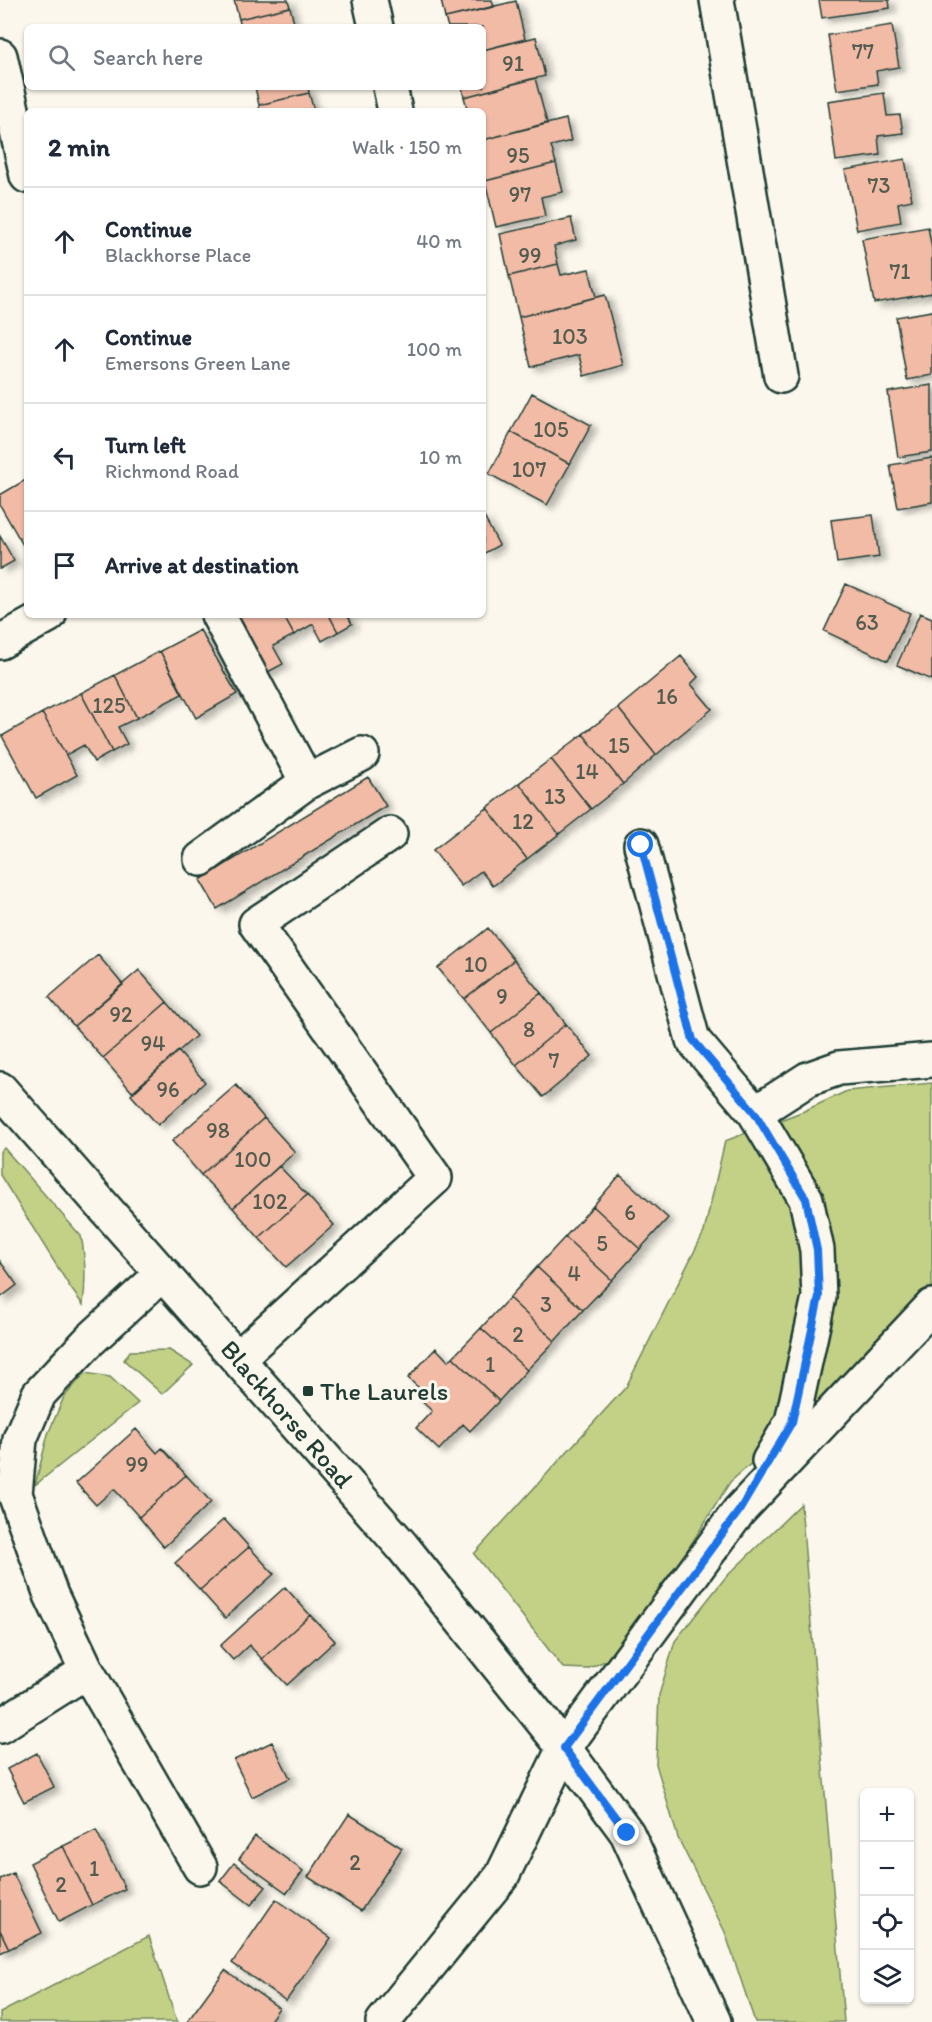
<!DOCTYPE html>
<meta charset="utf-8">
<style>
body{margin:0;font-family:Itim,sans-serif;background:#f2f2f3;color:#1f2937}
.controls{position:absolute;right:18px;bottom:18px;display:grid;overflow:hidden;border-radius:9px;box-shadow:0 2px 4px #0004}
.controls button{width:54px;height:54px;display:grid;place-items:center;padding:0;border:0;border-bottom:2px solid #e0e1e3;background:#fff;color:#1f2937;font:30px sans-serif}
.stop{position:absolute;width:18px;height:18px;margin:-14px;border:4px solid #1a73e8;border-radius:50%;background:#fff}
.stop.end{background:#1a73e8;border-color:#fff;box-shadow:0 2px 6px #0008}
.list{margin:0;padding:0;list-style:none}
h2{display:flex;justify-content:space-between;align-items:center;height:78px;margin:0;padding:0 24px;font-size:26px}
h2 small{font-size:20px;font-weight:400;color:#747a83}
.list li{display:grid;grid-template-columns:39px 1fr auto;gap:18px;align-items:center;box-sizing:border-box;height:108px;padding:0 24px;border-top:2px solid #e0e1e3}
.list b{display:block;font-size:22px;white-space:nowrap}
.list p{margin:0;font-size:20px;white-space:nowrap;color:#747a83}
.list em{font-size:20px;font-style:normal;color:#747a83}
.icon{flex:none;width:33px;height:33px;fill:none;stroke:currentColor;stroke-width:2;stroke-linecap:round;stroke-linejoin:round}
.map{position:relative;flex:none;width:932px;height:2022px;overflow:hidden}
.search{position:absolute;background:#fff;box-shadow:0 2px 4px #0004;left:24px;top:24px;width:462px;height:66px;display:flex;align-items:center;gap:15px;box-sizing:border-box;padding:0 21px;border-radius:9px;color:#747a83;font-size:22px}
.panel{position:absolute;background:#fff;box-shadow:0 2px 4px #0004;left:24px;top:108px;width:462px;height:510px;border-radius:9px}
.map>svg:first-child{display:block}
.green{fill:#c3d186;stroke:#71875d;stroke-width:1.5}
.building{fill:#f2bba6;stroke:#1f3d34;stroke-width:1.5;filter:url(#shadow)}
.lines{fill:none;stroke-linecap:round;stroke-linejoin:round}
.minor-casing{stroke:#1f3d34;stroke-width:38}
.minor{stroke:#fbf7ec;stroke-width:33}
.route{stroke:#1a73e8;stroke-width:8}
.poi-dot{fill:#1f3d34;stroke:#fbf7ec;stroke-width:2}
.labels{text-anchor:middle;stroke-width:6;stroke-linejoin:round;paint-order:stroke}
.number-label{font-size:22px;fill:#545c50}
.poi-label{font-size:26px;fill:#1f3d34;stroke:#fbf7ec;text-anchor:start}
.street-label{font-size:26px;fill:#1f3d34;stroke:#fbf7ec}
</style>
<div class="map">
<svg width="932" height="2022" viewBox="0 0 932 2022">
<defs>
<filter id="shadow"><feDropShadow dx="6" dy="4" stdDeviation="3" flood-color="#0004"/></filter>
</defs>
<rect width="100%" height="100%" fill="#fbf7ec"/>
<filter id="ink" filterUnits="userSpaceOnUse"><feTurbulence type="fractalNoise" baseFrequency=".0167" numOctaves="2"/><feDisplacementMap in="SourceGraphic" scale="12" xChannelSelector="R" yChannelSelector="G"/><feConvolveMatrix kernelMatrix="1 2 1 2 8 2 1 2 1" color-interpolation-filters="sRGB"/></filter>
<g filter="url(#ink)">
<path class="green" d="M 932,1083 L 932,1287 L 823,1401 L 730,1482 L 623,1653 L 587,1669 L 563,1668 L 474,1554 L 626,1387 L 704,1232 L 725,1141 L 804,1111 L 847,1091 Z
M 4,1148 L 81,1236 C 86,1260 86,1281 83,1305 L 70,1287 L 0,1175 L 0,1152 Z
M 169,1350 L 193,1365 L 162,1394 L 124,1360 L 130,1351 Z
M 85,1373 L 110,1377 L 138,1403 L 35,1485 L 48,1434 L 64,1397 Z
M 801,1504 L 844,2022 L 755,2022 L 725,1932 L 678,1838 L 656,1764 L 659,1695 L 675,1641 L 725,1578 Z
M 149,1936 L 177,2022 L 0,2022 L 0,2013 Z"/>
<path class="building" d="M 234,0 L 288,0 L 290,7 L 239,19 Z
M 441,0 L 492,0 L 494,7 L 445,18 Z
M 819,0 L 889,0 L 890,8 L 822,18 Z
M 516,1 L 525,39 L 483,50 L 483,27 L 448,27 L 445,18 Z
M 290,7 L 295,27 L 241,27 L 239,19 Z
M 892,25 L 899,67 L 876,71 L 878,84 L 837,90 L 828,35 Z
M 536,37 L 545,76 L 464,97 L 462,87 L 483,87 L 483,50 Z
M 535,78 L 547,123 L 483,140 L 483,111 L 468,111 L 464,97 Z
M 255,87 L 308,87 L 309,93 L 259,105 Z
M 309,93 L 314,111 L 260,111 L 259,105 Z
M 884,93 L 887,116 L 900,115 L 903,133 L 878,136 L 880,155 L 836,161 L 828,101 Z
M 566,119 L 571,141 L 551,146 L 556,163 L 485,181 L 483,171 L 483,140 Z
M 905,159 L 912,200 L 898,203 L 901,222 L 857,230 L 845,170 Z
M 556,163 L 563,192 L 541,197 L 545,216 L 496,227 L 485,181 Z
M 571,218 L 576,240 L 554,246 L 558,264 L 509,276 L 500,234 Z
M 928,227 L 932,249 L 932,293 L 874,303 L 862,239 Z
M 558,264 L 561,275 L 589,269 L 596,297 L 519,317 L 509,276 Z
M 605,295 L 623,365 L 584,376 L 579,355 L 531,367 L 519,317 Z
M 932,311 L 932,375 L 907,380 L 896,317 Z
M 932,385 L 932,452 L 898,457 L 888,392 Z
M 532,393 L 591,425 L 570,464 L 511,432 Z
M 511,432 L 570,464 L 547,505 L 489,474 Z
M 932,458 L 932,502 L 898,508 L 890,465 Z
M 27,479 L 27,552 L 0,505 L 0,495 Z
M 483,515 L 499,545 L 483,554 Z
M 873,515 L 879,557 L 837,563 L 831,520 Z
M 0,536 L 14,561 L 0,569 Z
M 846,584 L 910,613 L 888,661 L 824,631 Z
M 920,613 L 932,618 L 932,680 L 897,665 Z
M 232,615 L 283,615 L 294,635 L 273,646 L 283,664 L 264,674 Z
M 283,615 L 329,615 L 338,632 L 322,641 L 313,624 L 294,635 Z
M 329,615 L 347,615 L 352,624 L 338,632 Z
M 200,630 L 237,694 L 196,718 L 160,651 Z
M 160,651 L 182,694 L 137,718 L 115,675 Z
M 681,656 L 698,677 L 691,684 L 712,709 L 656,755 L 618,708 Z
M 115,675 L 137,718 L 118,727 L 127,744 L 112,752 L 81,693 Z
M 81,693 L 112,752 L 94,762 L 84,745 L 66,755 L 42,713 Z
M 618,708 L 656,755 L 623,784 L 583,734 Z
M 42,713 L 77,775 L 36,798 L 2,736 Z
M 583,734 L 623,784 L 591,809 L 551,759 Z
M 551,759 L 591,809 L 559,834 L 519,783 Z
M 368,777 L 386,806 L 217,909 L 200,880 Z
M 519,783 L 559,834 L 527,859 L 487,808 Z
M 487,808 L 527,859 L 493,886 L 481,871 L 461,886 L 433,850 Z
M 488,928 L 514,960 L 464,999 L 438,968 Z
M 98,955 L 123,985 L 74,1026 L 49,997 Z
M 514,960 L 541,993 L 491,1033 L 464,999 Z
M 139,970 L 167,1002 L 103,1058 L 74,1026 Z
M 541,993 L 566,1024 L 516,1065 L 491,1033 Z
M 167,1002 L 196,1036 L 132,1092 L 103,1058 Z
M 566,1024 L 592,1056 L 543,1097 L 516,1065 Z
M 178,1051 L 205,1082 L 158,1125 L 131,1095 Z
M 236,1085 L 264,1118 L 201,1175 L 172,1141 Z
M 264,1118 L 295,1152 L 233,1208 L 201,1175 Z
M 279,1166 L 307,1195 L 259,1238 L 233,1208 Z
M 620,1175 L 668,1218 L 640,1249 L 593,1206 Z
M 307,1195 L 334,1225 L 286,1267 L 259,1238 Z
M 593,1206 L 640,1249 L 612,1280 L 565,1237 Z
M 565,1237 L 612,1280 L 583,1310 L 537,1267 Z
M 0,1261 L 17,1285 L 0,1298 Z
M 537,1267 L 583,1310 L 555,1341 L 509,1298 Z
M 509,1298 L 555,1341 L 527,1370 L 481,1328 Z
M 481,1328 L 527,1370 L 499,1401 L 453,1357 Z
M 436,1348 L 448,1361 L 453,1357 L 499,1401 L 470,1431 L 463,1424 L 439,1450 L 416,1428 L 432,1411 L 416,1396 L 421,1390 L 408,1378 Z
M 136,1429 L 157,1453 L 162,1448 L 186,1475 L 139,1517 L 114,1489 L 96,1505 L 76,1483 Z
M 186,1475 L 211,1502 L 164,1547 L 139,1517 Z
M 224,1519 L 249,1547 L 200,1590 L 175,1563 Z
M 249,1547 L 274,1574 L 225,1618 L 200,1590 Z
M 285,1587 L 310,1615 L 262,1659 L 249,1645 L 233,1660 L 220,1646 Z
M 310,1615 L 335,1641 L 287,1685 L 262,1659 Z
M 272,1742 L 290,1778 L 252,1797 L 234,1760 Z
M 37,1753 L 54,1787 L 24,1802 L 7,1769 Z
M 349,1814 L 402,1848 L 361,1911 L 308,1877 Z
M 96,1830 L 125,1889 L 92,1905 L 63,1846 Z
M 255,1836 L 303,1871 L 287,1893 L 239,1859 Z
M 63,1846 L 92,1905 L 59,1922 L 30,1863 Z
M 234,1863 L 266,1887 L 251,1905 L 220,1881 Z
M 13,1873 L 42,1933 L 9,1949 L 0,1930 L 0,1879 Z
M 276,1899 L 331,1938 L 286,2001 L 232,1963 Z
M 0,1930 L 9,1949 L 0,1953 Z
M 225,1970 L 279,2008 L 269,2022 L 187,2022 Z"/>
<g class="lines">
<defs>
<path id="minor" d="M 370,0 L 376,27
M 717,0 L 781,376
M 0,56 L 27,176
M 390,87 L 395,111
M 218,615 L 307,782
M 0,642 L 49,615
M 641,845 L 693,1040 L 755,1113 L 806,1199 L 817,1250 L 819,1297 L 792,1422 L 769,1461
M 201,859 L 307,782 L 362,754
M 0,1089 L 402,1546 L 564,1748 L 627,1833 L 714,2022
M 755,1113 L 808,1079 L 839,1068 L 932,1060
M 163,1273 L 89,1341 L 39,1394 L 20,1439 L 15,1494 L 51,1595 L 87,1671 L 200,1867
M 238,1358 L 435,1178 L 256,924 L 390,834
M 0,1726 L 87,1671
M 383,2022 L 502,1876 L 564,1748 L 739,1511 L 932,1306"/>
</defs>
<use href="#minor" class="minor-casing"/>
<use href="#minor" class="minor"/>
</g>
</g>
<g class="lines" filter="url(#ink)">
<path class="route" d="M 627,1833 L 564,1748 L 739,1511 L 792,1422 L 819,1297 L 817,1250 L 806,1199 L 755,1113 L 693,1040 L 641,845"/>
</g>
<rect class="poi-dot" x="302" y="1385" width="12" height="12" rx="3"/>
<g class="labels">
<g class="number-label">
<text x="863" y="59">77</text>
<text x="513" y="71">91</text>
<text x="518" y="163">95</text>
<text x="879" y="193">73</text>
<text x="520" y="202">97</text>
<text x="530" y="263">99</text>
<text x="900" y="279">71</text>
<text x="570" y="344">103</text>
<text x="551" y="437">105</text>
<text x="529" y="477">107</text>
<text x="867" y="630">63</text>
<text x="667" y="704">16</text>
<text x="109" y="713">125</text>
<text x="619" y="753">15</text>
<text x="587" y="779">14</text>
<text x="555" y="804">13</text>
<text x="523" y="829">12</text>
<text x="476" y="972">10</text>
<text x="502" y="1004">9</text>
<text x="121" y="1022">92</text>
<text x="529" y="1037">8</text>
<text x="153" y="1051">94</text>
<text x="554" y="1068">7</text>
<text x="168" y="1097">96</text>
<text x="218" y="1138">98</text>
<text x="253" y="1167">100</text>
<text x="270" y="1209">102</text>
<text x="630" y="1220">6</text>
<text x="602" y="1251">5</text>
<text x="574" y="1281">4</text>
<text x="546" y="1312">3</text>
<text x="518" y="1342">2</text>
<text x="490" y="1372">1</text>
<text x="137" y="1472">99</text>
<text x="355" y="1870">2</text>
<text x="94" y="1876">1</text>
<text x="61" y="1892">2</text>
</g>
<g class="poi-label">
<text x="320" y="1400">The Laurels</text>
</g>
<g class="street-label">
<text transform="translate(287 1414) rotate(49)" y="9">Blackhorse Road</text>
</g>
</g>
</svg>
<div class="controls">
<button>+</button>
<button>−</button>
<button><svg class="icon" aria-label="locate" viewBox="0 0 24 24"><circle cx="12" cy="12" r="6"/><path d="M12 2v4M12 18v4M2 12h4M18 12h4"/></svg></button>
<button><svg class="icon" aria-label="layers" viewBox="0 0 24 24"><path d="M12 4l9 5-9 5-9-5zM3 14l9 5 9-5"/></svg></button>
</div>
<div class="stop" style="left:641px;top:845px"></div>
<div class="stop end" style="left:627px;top:1833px"></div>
<div class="search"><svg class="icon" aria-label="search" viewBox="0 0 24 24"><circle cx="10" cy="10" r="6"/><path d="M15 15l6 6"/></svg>Search here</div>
<section class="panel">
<h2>2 min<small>Walk · 150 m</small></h2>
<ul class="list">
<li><svg class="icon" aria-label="ahead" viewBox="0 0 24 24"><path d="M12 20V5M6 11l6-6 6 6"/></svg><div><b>Continue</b><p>Blackhorse Place</p></div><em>40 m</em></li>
<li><svg class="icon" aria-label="ahead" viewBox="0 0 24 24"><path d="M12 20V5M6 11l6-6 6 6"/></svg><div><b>Continue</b><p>Emersons Green Lane</p></div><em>100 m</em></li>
<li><svg class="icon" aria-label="left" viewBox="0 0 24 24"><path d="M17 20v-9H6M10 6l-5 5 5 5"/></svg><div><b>Turn left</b><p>Richmond Road</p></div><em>10 m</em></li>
<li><svg class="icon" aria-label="arrive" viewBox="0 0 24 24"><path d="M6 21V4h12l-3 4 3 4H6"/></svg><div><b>Arrive at destination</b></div></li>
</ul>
</section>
</div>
